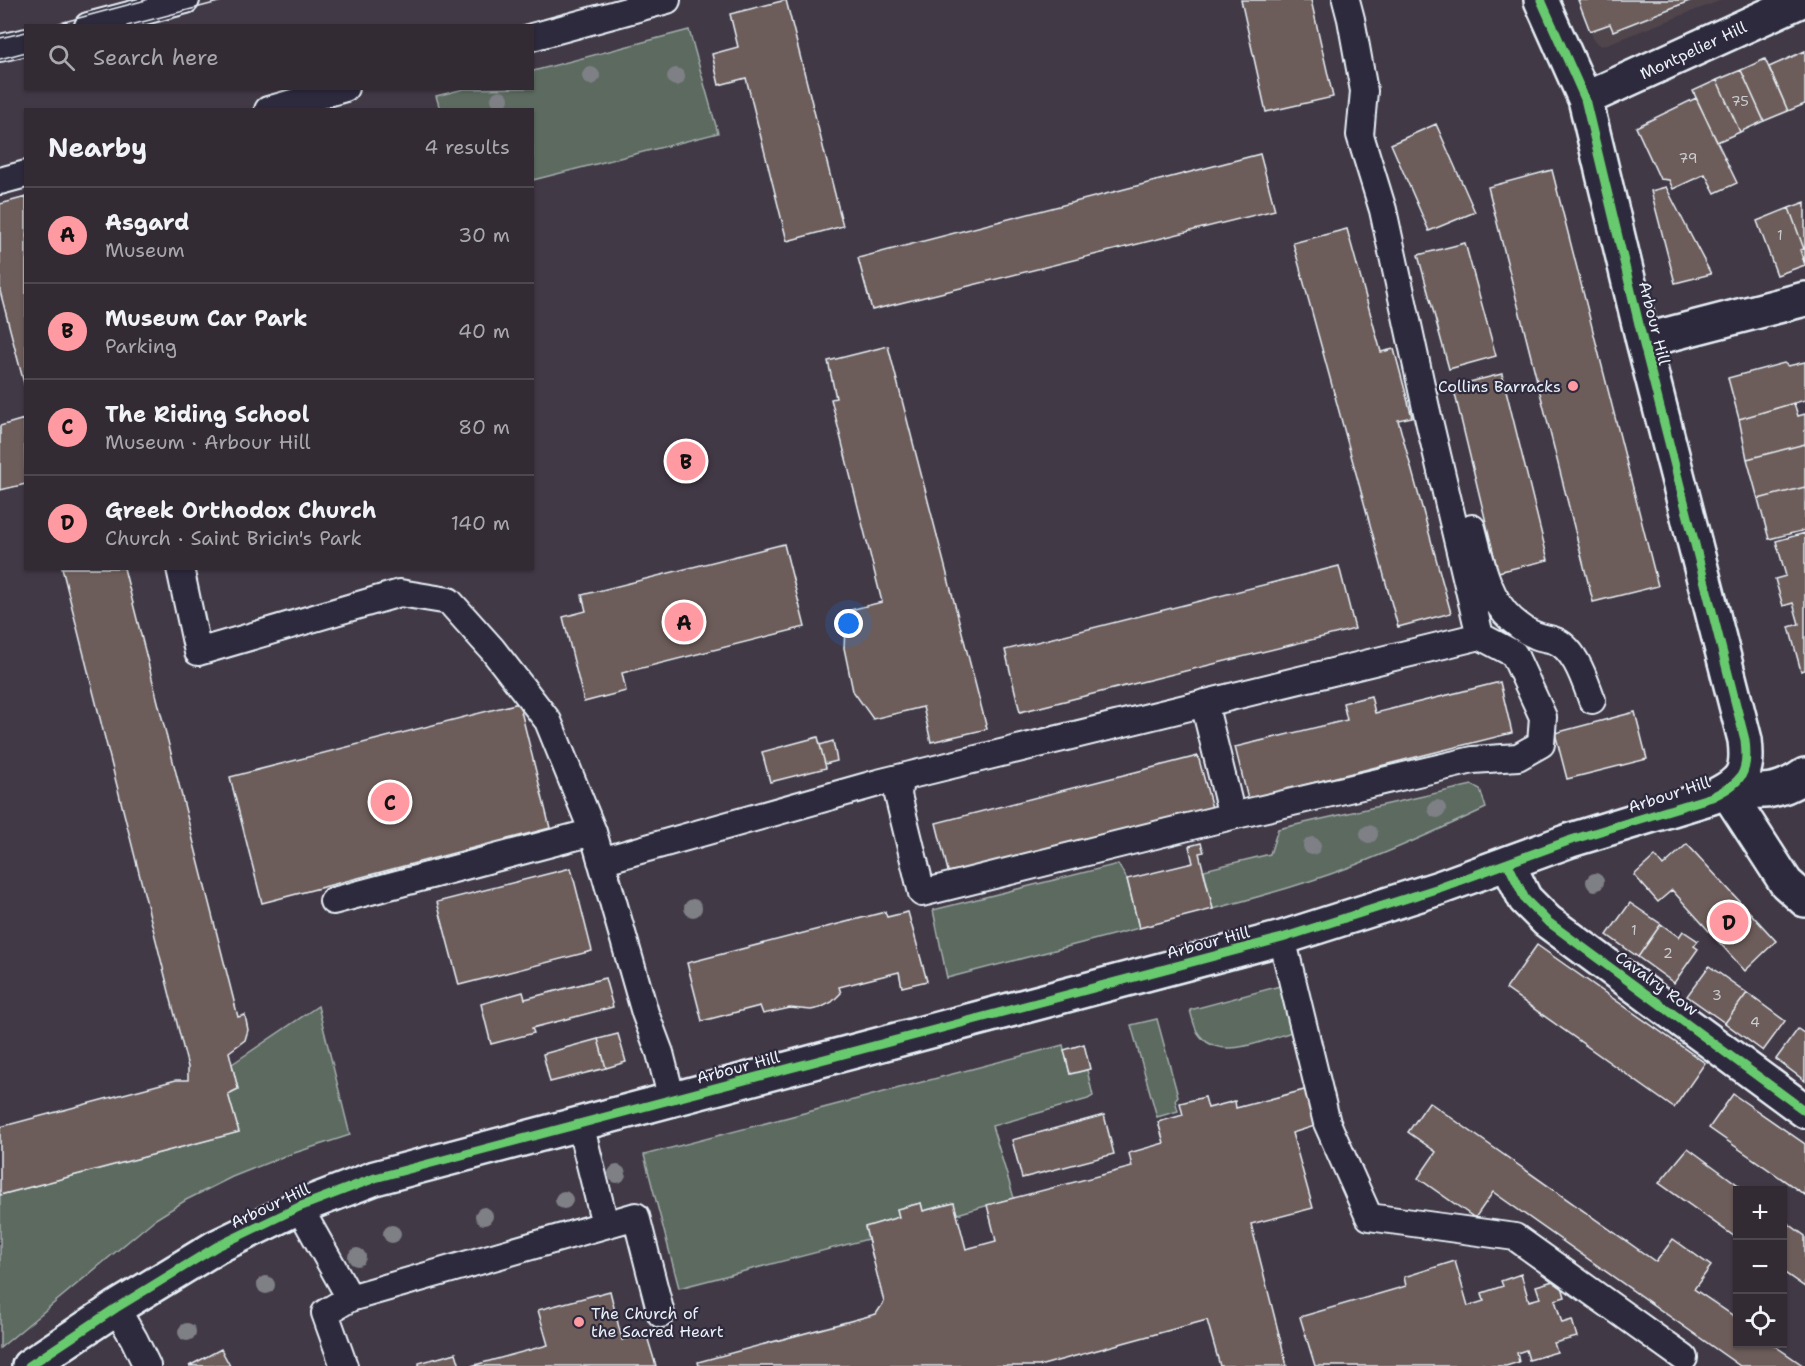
<!DOCTYPE html>
<meta charset="utf-8">
<style>
body{margin:0;font-family:"Shantell Sans",sans-serif;background:#3a333c;color:#f1f3f6}
.controls{position:absolute;right:18px;bottom:18px;display:grid;overflow:hidden;border-radius:0px;box-shadow:0 2px 4px #0004}
.controls button{width:54px;height:54px;display:grid;place-items:center;padding:0;border:0;border-bottom:2px solid #4d474f;background:#322b34;color:#f1f3f6;font:30px sans-serif}
.you{position:absolute;left:849px;top:624px;width:21px;height:21px;margin:-15px;border:4px solid #fff;border-radius:50%;background:#1a73e8;box-shadow:0 0 0 9px #1a73e833}
.badge{display:grid;place-items:center;width:39px;height:39px;border-radius:50%;background:#ff9aa2;color:#111;font-size:20px;font-weight:700}
.pin{position:absolute;translate:-50% -50%;border:3px solid #fff;box-shadow:0 2px 6px #0006}
.list{margin:0;padding:0;list-style:none}
h2{display:flex;justify-content:space-between;align-items:center;height:78px;margin:0;padding:0 24px;font-size:26px}
h2 small{font-size:20px;font-weight:400;color:#a8a7ac}
.list li{display:grid;grid-template-columns:39px 1fr auto;gap:18px;align-items:center;box-sizing:border-box;height:96px;padding:0 24px;border-top:2px solid #4d474f}
.list b{display:block;font-size:22px;white-space:nowrap}
.list p{margin:0;font-size:20px;white-space:nowrap;color:#a8a7ac}
.list em{font-size:20px;font-style:normal;color:#a8a7ac}
.icon{flex:none;width:33px;height:33px;fill:none;stroke:currentColor;stroke-width:2;stroke-linecap:round;stroke-linejoin:round}
.map{position:relative;flex:none;width:1805px;height:1366px;overflow:hidden}
.search{position:absolute;background:#322b34;box-shadow:0 2px 4px #0004;left:24px;top:24px;width:510px;height:66px;display:flex;align-items:center;gap:15px;box-sizing:border-box;padding:0 21px;border-radius:0px;color:#a8a7ac;font-size:22px}
.panel{position:absolute;background:#322b34;box-shadow:0 2px 4px #0004;left:24px;top:108px;width:510px;height:462px;border-radius:0px}
.map>svg:first-child{display:block}
.built{fill:#4f444c}
.green{fill:#5d6a60;stroke:#a2aeac;stroke-width:1.5}
.building{fill:#6d5d5a;stroke:#e8f1f8;stroke-width:1.5}
.lines{fill:none;stroke-linecap:round;stroke-linejoin:round}
.service-casing{stroke:#e8f1f8;stroke-width:30}
.minor-casing{stroke:#e8f1f8;stroke-width:38}
.service{stroke:#2f2a3d;stroke-width:26}
.minor{stroke:#2f2a3d;stroke-width:33}
.tram{stroke:#e8f1f8;stroke-width:1.5}
.cycleway-casing{stroke:#2f2a3d;stroke-width:13}
.cycleway{stroke:#67ca6e;stroke-width:9}
.tree{fill:#7e8086}
.poi-dot{fill:#ff9aa2;stroke:#2f2a3d;stroke-width:2}
.labels{text-anchor:middle;stroke-width:4.5;stroke-linejoin:round;paint-order:stroke}
.number-label{font-size:14px;fill:#c9ccd0}
.street-label{font-size:16px;fill:#e8f1f8;stroke:#2f2a3d}
.poi-label{font-size:16px;fill:#e8f1f8;stroke:#2f2a3d;text-anchor:end}
</style>
<div class="map">
<svg width="1805" height="1366" viewBox="0 0 1805 1366">
<rect width="100%" height="100%" fill="#423946"/>
<filter id="ink" filterUnits="userSpaceOnUse"><feTurbulence type="fractalNoise" baseFrequency=".0167" numOctaves="2"/><feDisplacementMap in="SourceGraphic" scale="12" xChannelSelector="R" yChannelSelector="G"/><feConvolveMatrix kernelMatrix="1 2 1 2 8 2 1 2 1" color-interpolation-filters="sRGB"/></filter>
<g filter="url(#ink)">
<path class="built" d="M 1578,0 L 1722,0 L 1602,46 L 1594,41 Z"/>
<path class="green" d="M 689,30 L 718,133 L 533,180 L 532,110 L 440,109 L 436,96 L 464,89 L 532,88 L 533,71 Z
M 1472,785 L 1480,789 L 1486,808 C 1441,829 1396,849 1350,867 C 1305,884 1259,897 1213,909 L 1204,870 L 1270,854 L 1278,829 Z
M 1118,864 L 1127,879 L 1139,928 L 947,978 L 933,910 Z
M 1280,986 L 1292,1032 C 1264,1040 1218,1063 1198,1033 C 1194,1027 1192,1017 1190,1010 Z
M 318,1006 L 350,1135 L 282,1157 L 232,1177 L 186,1200 L 154,1220 L 0,1348 L 0,1195 L 239,1132 L 228,1094 L 238,1089 L 232,1064 Z
M 1157,1019 L 1178,1096 L 1175,1100 L 1178,1111 L 1157,1117 L 1131,1025 Z
M 1063,1045 L 1070,1074 L 1087,1070 L 1093,1096 L 1088,1099 L 992,1126 L 1014,1198 L 957,1214 L 953,1203 L 923,1211 L 921,1203 L 897,1209 L 899,1217 L 865,1227 L 868,1239 L 679,1288 L 644,1155 Z"/>
<path class="building" d="M 786,0 L 843,226 L 787,241 L 746,78 L 719,85 L 712,54 L 738,47 L 730,14 Z
M 1241,0 L 1311,0 L 1333,97 L 1266,112 Z
M 1578,0 L 1692,0 L 1613,31 L 1610,24 L 1590,31 Z
M 1805,51 L 1805,104 L 1788,111 L 1769,67 Z
M 1765,59 L 1788,111 L 1764,121 L 1741,70 Z
M 1741,70 L 1764,121 L 1740,132 L 1717,80 Z
M 1717,80 L 1740,132 L 1717,142 L 1693,91 Z
M 1696,98 L 1737,183 L 1715,193 L 1705,174 L 1673,189 L 1669,180 L 1660,179 L 1636,127 Z
M 1436,124 L 1475,212 L 1429,231 L 1391,144 Z
M 1260,154 L 1275,210 L 872,310 L 858,258 Z
M 1552,170 L 1658,586 L 1593,602 L 1488,187 Z
M 1666,187 L 1688,230 L 1711,274 L 1675,283 L 1651,191 Z
M 26,197 L 26,391 L 0,291 L 0,204 Z
M 1805,202 L 1805,263 L 1800,250 L 1804,249 L 1789,208 Z
M 1789,208 L 1804,249 L 1800,250 L 1805,265 L 1777,275 L 1757,221 Z
M 1347,229 L 1381,352 L 1394,349 L 1412,417 L 1398,420 L 1451,613 L 1398,627 L 1293,243 Z
M 1465,243 L 1496,356 L 1449,369 L 1418,255 Z
M 888,346 L 987,729 L 931,742 L 923,707 L 873,719 L 853,691 L 844,648 L 846,611 L 882,602 L 831,399 L 836,398 L 828,361 Z
M 1805,362 L 1805,400 L 1739,419 L 1728,378 L 1784,363 L 1788,366 Z
M 1502,374 L 1548,560 L 1498,572 L 1453,386 Z
M 1794,403 L 1798,416 L 1805,414 L 1805,444 L 1747,459 L 1739,419 Z
M 24,419 L 26,484 L 0,490 L 0,426 Z
M 1805,444 L 1805,487 L 1758,499 L 1747,459 Z
M 1805,487 L 1805,530 L 1769,539 L 1758,499 Z
M 1805,533 L 1805,670 L 1801,671 L 1789,627 L 1799,624 L 1793,603 L 1783,606 L 1775,579 L 1786,576 L 1776,541 Z
M 784,544 L 805,627 L 622,673 L 626,691 L 584,702 L 563,617 L 586,611 L 582,595 Z
M 1339,566 L 1355,629 L 1020,712 L 1005,650 Z
M 62,568 L 124,568 L 238,1017 L 245,1015 L 248,1030 L 245,1040 L 229,1052 L 238,1089 L 228,1094 L 239,1132 L 0,1195 L 0,1127 L 176,1080 L 188,1080 L 188,1067 Z
M 1500,682 L 1512,733 L 1248,799 L 1235,747 L 1347,720 L 1343,703 L 1371,696 L 1375,713 Z
M 519,703 L 550,828 L 262,903 L 230,777 Z
M 1635,712 L 1647,759 L 1567,779 L 1555,733 Z
M 818,737 L 826,768 L 770,782 L 762,752 Z
M 833,741 L 837,761 L 825,764 L 820,745 Z
M 1198,756 L 1212,808 L 949,875 L 936,823 Z
M 1201,843 L 1204,852 L 1199,853 L 1213,909 L 1139,928 L 1127,879 L 1193,863 L 1189,846 Z
M 1687,844 L 1776,941 L 1745,971 L 1672,890 L 1658,902 L 1634,875 L 1655,856 L 1663,866 Z
M 571,868 L 592,951 L 459,985 L 437,902 Z
M 1630,903 L 1661,924 L 1638,957 L 1607,935 Z
M 885,912 L 887,917 L 908,912 L 927,981 L 902,987 L 899,972 L 839,987 L 841,993 L 832,1002 L 820,1008 L 811,1010 L 790,1008 L 763,1014 L 760,1006 L 702,1021 L 687,963 Z
M 1661,924 L 1679,937 L 1683,931 L 1698,941 L 1694,946 L 1698,949 L 1674,983 L 1638,957 Z
M 1537,945 L 1705,1063 L 1674,1108 L 1506,989 Z
M 1709,966 L 1747,993 L 1725,1023 L 1687,996 Z
M 605,978 L 613,1007 L 532,1028 L 534,1033 L 491,1044 L 481,1004 L 523,992 L 525,999 Z
M 1747,993 L 1785,1021 L 1763,1051 L 1725,1023 Z
M 1798,1029 L 1805,1034 L 1805,1081 L 1776,1059 Z
M 618,1034 L 626,1062 L 606,1068 L 598,1039 Z
M 598,1039 L 606,1068 L 550,1082 L 543,1054 Z
M 1084,1044 L 1090,1069 L 1070,1074 L 1064,1050 Z
M 1308,1089 L 1318,1125 L 1292,1133 L 1313,1208 L 1251,1224 L 1287,1366 L 1220,1366 L 1207,1320 L 1039,1366 L 699,1366 L 698,1362 L 876,1314 L 884,1302 L 865,1227 L 899,1217 L 897,1209 L 921,1203 L 923,1211 L 954,1203 L 966,1249 L 996,1241 L 987,1205 L 1132,1167 L 1129,1153 L 1164,1143 L 1158,1122 L 1183,1115 L 1180,1103 L 1205,1097 L 1208,1108 L 1235,1101 L 1236,1108 Z
M 1733,1094 L 1805,1144 L 1805,1195 L 1709,1128 Z
M 1429,1102 L 1656,1262 L 1673,1239 L 1711,1266 L 1694,1289 L 1738,1319 L 1738,1344 L 1772,1344 L 1804,1366 L 1740,1366 L 1493,1192 L 1475,1218 L 1418,1178 L 1436,1152 L 1408,1132 Z
M 1104,1115 L 1114,1154 L 1022,1178 L 1012,1140 Z
M 1688,1148 L 1745,1190 L 1738,1190 L 1738,1239 L 1659,1183 Z
M 1782,1219 L 1805,1236 L 1805,1287 L 1782,1271 Z
M 1455,1261 L 1468,1306 L 1484,1301 L 1482,1293 L 1503,1286 L 1501,1281 L 1521,1274 L 1529,1301 L 1540,1298 L 1536,1286 L 1560,1279 L 1565,1297 L 1555,1300 L 1562,1323 L 1572,1320 L 1577,1337 L 1554,1343 L 1557,1352 L 1529,1360 L 1526,1350 L 1517,1353 L 1519,1362 L 1506,1366 L 1484,1366 L 1483,1364 L 1476,1366 L 1315,1366 L 1300,1317 L 1406,1286 L 1404,1277 Z
M 610,1291 L 622,1340 L 646,1333 L 656,1366 L 471,1366 L 548,1345 L 538,1310 Z
M 221,1349 L 230,1366 L 189,1366 Z
M 456,1353 L 460,1366 L 419,1366 L 419,1363 Z"/>
<g class="lines">
<defs>
<path id="service" d="M 1346,0 L 1351,19 L 1364,91 L 1360,135 L 1383,210 L 1426,408 L 1480,636
M 88,26 L 186,0
M 532,37 L 667,0
M 0,48 L 26,42
M 268,110 L 345,88
M 0,181 L 26,174
M 1472,528 C 1480,558 1487,598 1512,620 C 1518,625 1528,633 1535,635 C 1541,638 1547,638 1553,640 C 1575,647 1585,681 1592,700
M 180,568 L 198,652 L 400,593 L 449,601 L 492,649 L 548,721 L 593,832 L 645,1013 L 660,1053 L 672,1100
M 1204,703 L 1232,816
M 601,861 L 878,783 L 1480,636 L 1514,654 L 1543,717 L 1541,744 L 1518,757 L 1473,760 L 1232,816 L 922,893 L 898,795 L 900,778
M 333,901 L 593,832
M 1282,938 L 1327,1123 L 1369,1217 L 1515,1237 L 1684,1358
M 580,1124 L 605,1224
M 299,1207 L 350,1298
M 116,1308 L 134,1339 L 147,1366
M 344,1366 L 325,1313 L 350,1298 L 636,1216 L 661,1314"/>
<path id="minor" d="M 1585,99 L 1802,0
M 1643,341 L 1805,299
M 1726,790 L 1786,883 L 1805,900
M 1726,790 C 1758,792 1777,795 1805,775
M 1508,864 L 1525,899 L 1547,921 L 1805,1111
M 29,1366 L 116,1308 L 216,1247 L 299,1207 L 375,1178 L 1282,938 L 1439,888 L 1571,840 L 1712,797 C 1742,782 1749,774 1745,740 L 1643,341 L 1585,99 L 1541,0"/>
</defs>
<use href="#service" class="service-casing"/>
<use href="#minor" class="minor-casing"/>
<use href="#service" class="service"/>
<use href="#minor" class="minor"/>
<path class="tram" d="M 49,26 L 146,0
M 127,26 L 226,0
M 0,38 L 26,32
M 0,59 L 26,52"/>
<defs>
<path id="cycleway" d="M 1508,864 L 1525,899 L 1547,921 L 1805,1111
M 29,1366 L 116,1308 L 216,1247 L 299,1207 L 375,1178 L 1282,938 L 1439,888 L 1571,840 L 1712,797 C 1742,782 1749,774 1745,740 L 1643,341 L 1585,99 L 1541,0"/>
</defs>
<use href="#cycleway" class="cycleway-casing"/>
<use href="#cycleway" class="cycleway"/>
</g>
<g class="tree">
<circle cx="591" cy="76" r="9"/>
<circle cx="676" cy="77" r="9"/>
<circle cx="500" cy="99" r="9"/>
<circle cx="1437" cy="809" r="9"/>
<circle cx="1369" cy="834" r="9"/>
<circle cx="1312" cy="846" r="9"/>
<circle cx="1595" cy="882" r="9"/>
<circle cx="693" cy="908" r="9"/>
<circle cx="617" cy="1174" r="9"/>
<circle cx="564" cy="1200" r="9"/>
<circle cx="484" cy="1216" r="9"/>
<circle cx="392" cy="1234" r="9"/>
<circle cx="357" cy="1257" r="9"/>
<circle cx="266" cy="1285" r="9"/>
<circle cx="187" cy="1332" r="9"/>
</g>
</g>
<g class="poi-dot">
<circle cx="1573" cy="386" r="6"/>
<circle cx="579" cy="1322" r="6"/>
</g>
<g class="labels">
<g class="number-label">
<text x="1740" y="106">75</text>
<text x="1688" y="163">79</text>
<text x="1780" y="240">1</text>
<text x="1634" y="935">1</text>
<text x="1668" y="958">2</text>
<text x="1717" y="1000">3</text>
<text x="1755" y="1027">4</text>
</g>
<g class="street-label">
<text transform="translate(1693 50) rotate(-25)" y="6">Montpelier Hill</text>
<text transform="translate(1655 323) rotate(76)" y="6">Arbour Hill</text>
<text transform="translate(1669 794) rotate(-18)" y="6">Arbour Hill</text>
<text transform="translate(1208 942) rotate(-15)" y="6">Arbour Hill</text>
<text transform="translate(1657 983) rotate(36)" y="6">Cavalry Row</text>
<text transform="translate(738 1067) rotate(-15)" y="6">Arbour Hill</text>
<text transform="translate(270 1205) rotate(-25)" y="6">Arbour Hill</text>
</g>
<g class="poi-label">
<text x="1561" y="392">Collins Barracks</text>
<text x="591" y="1319" text-anchor="start">The Church of<tspan x="591" dy="18">the Sacred Heart</tspan></text>
</g>
</g>
</svg>
<div class="controls">
<button>+</button>
<button>−</button>
<button><svg class="icon" aria-label="locate" viewBox="0 0 24 24"><circle cx="12" cy="12" r="6"/><path d="M12 2v4M12 18v4M2 12h4M18 12h4"/></svg></button>
</div>
<div class="you"></div>
<div class="pin badge" style="left:684px;top:622px">A</div>
<div class="pin badge" style="left:686px;top:461px">B</div>
<div class="pin badge" style="left:390px;top:802px">C</div>
<div class="pin badge" style="left:1729px;top:922px">D</div>
<div class="search"><svg class="icon" aria-label="search" viewBox="0 0 24 24"><circle cx="10" cy="10" r="6"/><path d="M15 15l6 6"/></svg>Search here</div>
<section class="panel">
<h2>Nearby<small>4 results</small></h2>
<ul class="list">
<li><span class="badge">A</span><div><b>Asgard</b><p>Museum</p></div><em>30 m</em></li>
<li><span class="badge">B</span><div><b>Museum Car Park</b><p>Parking</p></div><em>40 m</em></li>
<li><span class="badge">C</span><div><b>The Riding School</b><p>Museum · Arbour Hill</p></div><em>80 m</em></li>
<li><span class="badge">D</span><div><b>Greek Orthodox Church</b><p>Church · Saint Bricin's Park</p></div><em>140 m</em></li>
</ul>
</section>
</div>
